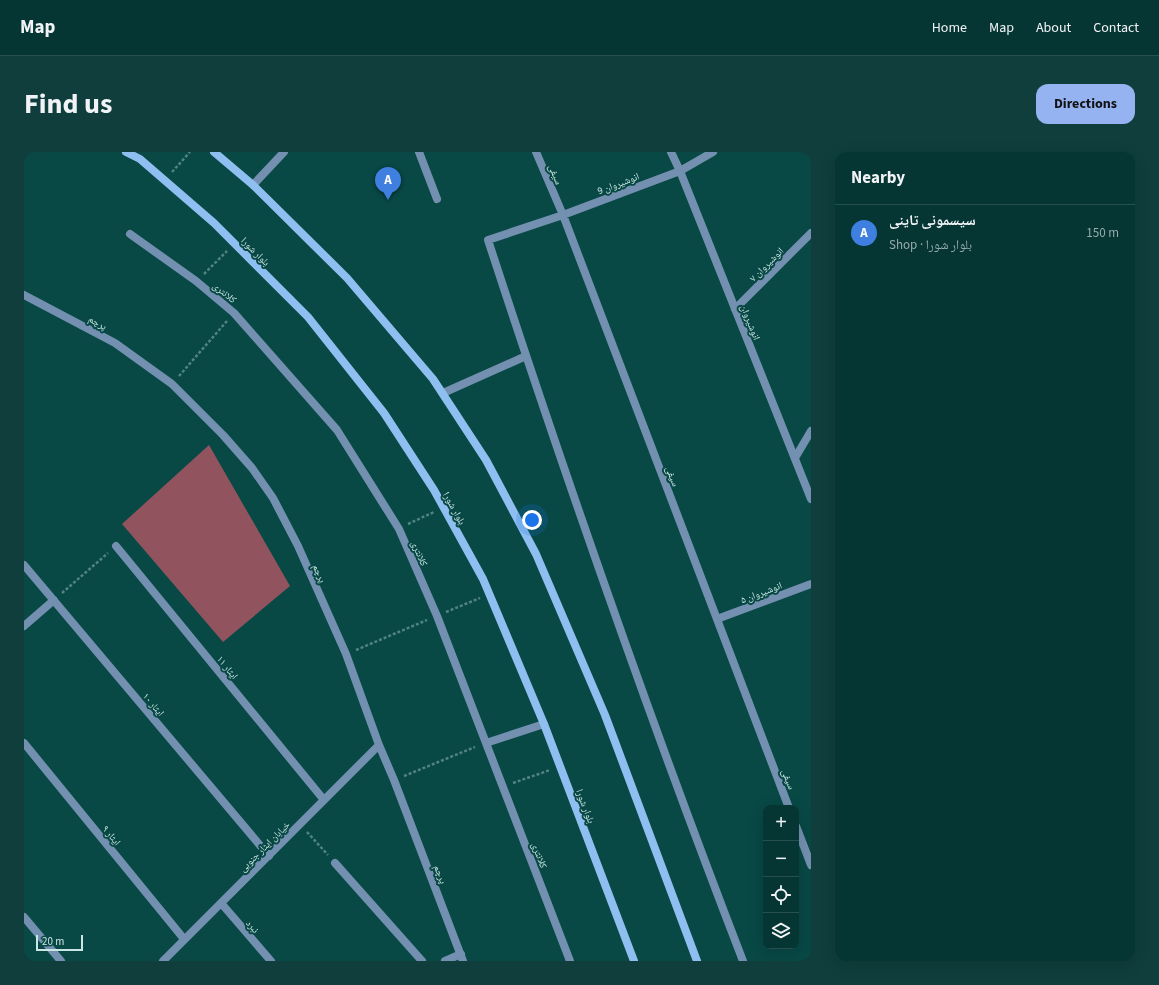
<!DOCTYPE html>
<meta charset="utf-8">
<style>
body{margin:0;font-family:"Source Sans 3","Noto Naskh Arabic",sans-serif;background:#0f3e3c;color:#f1f3f6}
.controls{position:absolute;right:12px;bottom:12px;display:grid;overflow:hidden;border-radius:8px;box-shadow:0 4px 16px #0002}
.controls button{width:36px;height:36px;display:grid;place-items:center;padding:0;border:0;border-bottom:1px solid #27504f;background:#063634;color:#f1f3f6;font:20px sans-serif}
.scale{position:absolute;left:12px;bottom:10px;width:47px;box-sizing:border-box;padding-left:4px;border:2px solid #cae6e4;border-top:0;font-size:11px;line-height:14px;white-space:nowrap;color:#cae6e4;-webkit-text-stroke:3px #084845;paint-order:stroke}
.you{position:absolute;left:508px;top:368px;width:14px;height:14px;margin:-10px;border:3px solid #fff;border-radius:50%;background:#1a73e8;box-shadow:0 0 0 6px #1a73e833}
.badge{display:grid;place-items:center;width:26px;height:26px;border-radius:50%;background:#95b2f1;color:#fff;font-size:13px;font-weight:700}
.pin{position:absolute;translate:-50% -33px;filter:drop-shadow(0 1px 2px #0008)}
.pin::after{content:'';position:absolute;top:21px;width:14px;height:12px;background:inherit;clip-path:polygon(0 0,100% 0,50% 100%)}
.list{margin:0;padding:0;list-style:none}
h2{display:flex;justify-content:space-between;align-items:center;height:52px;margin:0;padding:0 16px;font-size:17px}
h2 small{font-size:13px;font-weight:400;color:#98abac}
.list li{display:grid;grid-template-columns:26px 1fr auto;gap:12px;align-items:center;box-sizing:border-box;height:56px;padding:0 16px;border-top:1px solid #27504f}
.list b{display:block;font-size:15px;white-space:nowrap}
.list p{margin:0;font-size:13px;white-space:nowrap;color:#98abac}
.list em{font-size:13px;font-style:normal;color:#98abac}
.icon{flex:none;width:22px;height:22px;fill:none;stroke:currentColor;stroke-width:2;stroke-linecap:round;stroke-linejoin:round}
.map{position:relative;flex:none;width:787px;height:809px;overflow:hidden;border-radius:12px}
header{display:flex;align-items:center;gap:24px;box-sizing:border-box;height:56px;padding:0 20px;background:#063634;border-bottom:1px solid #27504f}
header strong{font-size:19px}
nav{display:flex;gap:22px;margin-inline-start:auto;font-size:14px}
.intro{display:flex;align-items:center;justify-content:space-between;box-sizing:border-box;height:96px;padding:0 24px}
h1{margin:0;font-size:28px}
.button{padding:10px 18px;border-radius:12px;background:#95b2f1;color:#111;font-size:14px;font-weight:700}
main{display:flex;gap:24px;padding:0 24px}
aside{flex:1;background:#063634;border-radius:12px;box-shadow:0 4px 16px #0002}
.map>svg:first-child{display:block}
.green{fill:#91545e}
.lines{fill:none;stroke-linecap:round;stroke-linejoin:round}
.path{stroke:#518481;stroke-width:2.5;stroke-dasharray:3 2;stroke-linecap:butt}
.minor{stroke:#7390b0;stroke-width:8}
.tertiary{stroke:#7390b0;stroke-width:8}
.secondary{stroke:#8fbff0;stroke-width:8}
.labels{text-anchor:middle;stroke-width:4;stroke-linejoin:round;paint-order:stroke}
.street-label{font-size:10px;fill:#cae6e4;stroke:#084845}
</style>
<header>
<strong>Map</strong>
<nav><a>Home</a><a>Map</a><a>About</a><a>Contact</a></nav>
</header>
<div class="intro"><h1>Find us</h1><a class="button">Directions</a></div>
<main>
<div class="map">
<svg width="787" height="809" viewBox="0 0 787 809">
<rect width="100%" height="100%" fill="#084845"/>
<path class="green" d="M 185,293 L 266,434 L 199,490 L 98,372 Z"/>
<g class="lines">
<path class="path" d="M 148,20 L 166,0
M 180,122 L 203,99
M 155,224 L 203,169
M 384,372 L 410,360
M 38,441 L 84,401
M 422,460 L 456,446
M 332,498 L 403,468
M 380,624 L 451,595
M 489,631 L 526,618
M 283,680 L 304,703"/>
<path class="minor" d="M 395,0 L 413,47
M 512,0 L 539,63 L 765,656
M 689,0 L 656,19 L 539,63 L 464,88 C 543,330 627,571 719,809
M 106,82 L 172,129 L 210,161 L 313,278 L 375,377 L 413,464 L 546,809
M 0,143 L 91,191 L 148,232 L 199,283 L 228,316 L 249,346 L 274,394 L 322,502 L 355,593 L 370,628 L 439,809
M 711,157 L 787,81
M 419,241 L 502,204
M 771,306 L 787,279
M 92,394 L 300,648
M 0,413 L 245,704
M 693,467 L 787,432
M 0,474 L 30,448
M 0,591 L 160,787
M 462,591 L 520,572
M 772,674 L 787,713
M 311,711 L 398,809
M 197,751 L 247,809
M 0,765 L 37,809
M 139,809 L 355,593
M 421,809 L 437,802"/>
<path class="tertiary" d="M 647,0 L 656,19 L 787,347
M 229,33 L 260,0"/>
<path class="secondary" d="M 102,0 L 116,7 L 190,71 L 284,165 L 360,261 L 410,338 L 459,427 L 520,572 L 610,809
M 190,0 L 229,33 L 323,126 L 409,227 L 462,308 L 512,402 L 581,563 L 673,809"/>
</g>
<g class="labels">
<g class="street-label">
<text transform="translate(532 22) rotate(67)" y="4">سیفی</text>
<text transform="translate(594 31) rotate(-21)" y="4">انوشیروان 9</text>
<text transform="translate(232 99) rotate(45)" y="4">بلوار شورا</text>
<text transform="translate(742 112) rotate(-45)" y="4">انوشیروان ۷</text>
<text transform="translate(201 140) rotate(39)" y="4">کلانتری</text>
<text transform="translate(74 170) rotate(29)" y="4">پرچم</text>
<text transform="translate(727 170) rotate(68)" y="4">انوشیروان</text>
<text transform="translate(649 324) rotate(69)" y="4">سیفی</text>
<text transform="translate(431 356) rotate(61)" y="4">بلوار شورا</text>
<text transform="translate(396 401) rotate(66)" y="4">کلانتری</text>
<text transform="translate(296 421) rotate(66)" y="4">پرچم</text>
<text transform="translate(737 440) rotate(-21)" y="4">انوشیروان ۵</text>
<text transform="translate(204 515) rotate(51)" y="4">ایثار ۱۱</text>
<text transform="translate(130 552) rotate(50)" y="4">ایثار ۱۰</text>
<text transform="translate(765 627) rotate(69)" y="4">سیفی</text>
<text transform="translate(562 654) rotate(69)" y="4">بلوار شورا</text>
<text transform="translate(88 683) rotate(51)" y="4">ایثار ۹</text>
<text transform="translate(240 694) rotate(-45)" y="4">خیابان ایثار جنوبی</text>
<text transform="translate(516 703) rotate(69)" y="4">کلانتری</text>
<text transform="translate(417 722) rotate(69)" y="4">پرچم</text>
<text transform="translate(229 774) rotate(49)" y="4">نبرد</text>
</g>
</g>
</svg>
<div class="controls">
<button>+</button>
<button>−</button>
<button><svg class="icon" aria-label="locate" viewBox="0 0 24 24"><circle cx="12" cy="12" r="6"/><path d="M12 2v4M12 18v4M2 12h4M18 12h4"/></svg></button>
<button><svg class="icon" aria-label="layers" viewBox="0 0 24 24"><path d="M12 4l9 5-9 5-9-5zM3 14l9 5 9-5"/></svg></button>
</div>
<div class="scale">20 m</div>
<div class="you"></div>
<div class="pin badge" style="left:364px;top:48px;background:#3f7fe0">A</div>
</div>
<aside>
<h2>Nearby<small></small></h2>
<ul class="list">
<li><span class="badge" style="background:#3f7fe0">A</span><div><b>سیسمونی تاینی</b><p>Shop · بلوار شورا</p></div><em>150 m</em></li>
</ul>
</aside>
</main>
